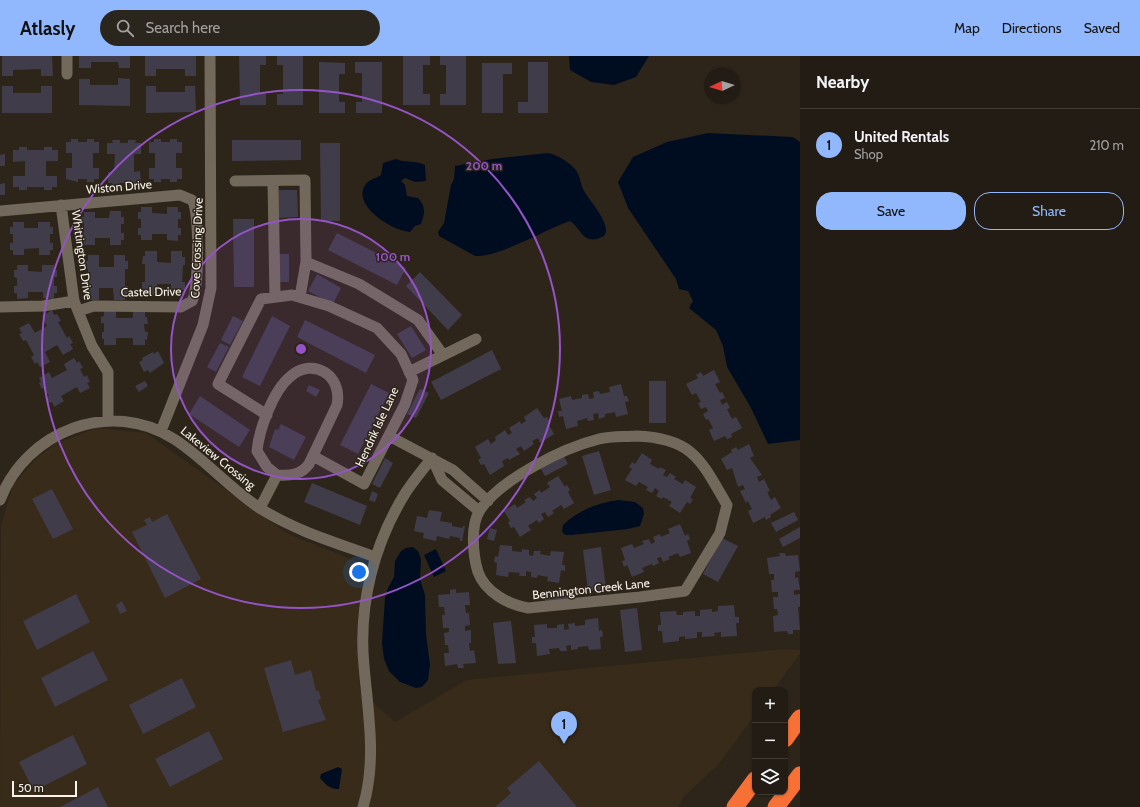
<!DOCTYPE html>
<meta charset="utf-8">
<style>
body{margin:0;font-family:Cabin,sans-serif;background:#2a251d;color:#f1f3f6}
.controls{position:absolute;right:12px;bottom:12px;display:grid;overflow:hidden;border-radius:8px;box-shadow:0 1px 3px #0004}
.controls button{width:36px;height:36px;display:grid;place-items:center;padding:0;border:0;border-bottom:1px solid #3f3a34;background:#221c14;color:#f1f3f6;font:20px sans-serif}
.compass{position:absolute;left:704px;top:12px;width:36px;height:36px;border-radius:50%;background:#221c14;box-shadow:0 1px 3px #0004;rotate:266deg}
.scale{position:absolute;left:12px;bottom:10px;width:65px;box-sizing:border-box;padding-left:4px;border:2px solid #f9f3eb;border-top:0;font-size:11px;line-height:14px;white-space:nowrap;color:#f9f3eb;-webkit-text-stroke:3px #2e251a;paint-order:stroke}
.you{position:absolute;left:359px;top:516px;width:14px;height:14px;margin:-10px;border:3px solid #fff;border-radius:50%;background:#1a73e8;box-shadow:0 0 0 6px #1a73e833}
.badge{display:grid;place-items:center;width:26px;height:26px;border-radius:50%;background:#91b8fd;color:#111;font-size:13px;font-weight:700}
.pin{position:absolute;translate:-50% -33px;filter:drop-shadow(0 1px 2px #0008)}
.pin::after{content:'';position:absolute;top:21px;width:14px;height:12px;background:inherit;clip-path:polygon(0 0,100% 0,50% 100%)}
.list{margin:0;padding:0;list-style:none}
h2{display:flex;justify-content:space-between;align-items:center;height:52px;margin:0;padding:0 16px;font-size:17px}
h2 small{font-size:13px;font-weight:400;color:#a2a1a0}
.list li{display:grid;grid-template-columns:26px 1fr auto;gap:12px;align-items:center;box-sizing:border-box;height:72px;padding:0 16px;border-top:1px solid #3f3a34}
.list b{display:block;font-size:15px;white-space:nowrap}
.list p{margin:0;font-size:13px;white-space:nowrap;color:#a2a1a0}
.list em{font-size:13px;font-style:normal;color:#a2a1a0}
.actions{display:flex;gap:8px;padding:12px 16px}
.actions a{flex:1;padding:9px 0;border:1px solid #91b8fd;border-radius:16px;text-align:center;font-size:14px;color:#91b8fd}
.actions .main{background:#91b8fd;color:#111}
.icon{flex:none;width:22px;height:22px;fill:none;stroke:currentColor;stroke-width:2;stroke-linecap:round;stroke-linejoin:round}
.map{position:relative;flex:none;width:800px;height:751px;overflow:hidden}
header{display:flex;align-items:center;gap:24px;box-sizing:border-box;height:56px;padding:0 20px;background:#91b8fd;color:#111}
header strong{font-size:19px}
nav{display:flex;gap:22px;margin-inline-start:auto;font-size:14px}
.search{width:280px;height:36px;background:#2a251d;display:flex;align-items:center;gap:10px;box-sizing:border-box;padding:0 14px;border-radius:22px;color:#a2a1a0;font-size:15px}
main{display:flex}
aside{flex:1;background:#221c14}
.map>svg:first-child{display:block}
.built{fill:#382b1a}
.water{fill:#000d21}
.building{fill:#413c4a}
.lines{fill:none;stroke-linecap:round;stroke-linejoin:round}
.minor{stroke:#72685c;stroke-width:11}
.highway{stroke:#f77136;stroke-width:17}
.ring{fill:none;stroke:#9454c8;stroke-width:2}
.labels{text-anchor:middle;stroke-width:3;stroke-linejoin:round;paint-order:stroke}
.street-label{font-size:12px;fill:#f9f3eb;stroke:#2e251a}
.centre{fill:#9454c8;stroke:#2e251a;stroke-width:2}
.ring-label{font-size:12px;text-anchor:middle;font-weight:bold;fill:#9454c8;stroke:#2e251a;stroke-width:3;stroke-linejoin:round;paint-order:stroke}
</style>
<header>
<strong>Atlasly</strong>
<div class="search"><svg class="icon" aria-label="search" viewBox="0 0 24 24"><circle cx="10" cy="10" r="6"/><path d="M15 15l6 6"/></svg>Search here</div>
<nav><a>Map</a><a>Directions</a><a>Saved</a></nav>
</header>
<main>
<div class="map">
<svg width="800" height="751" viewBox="0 0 800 751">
<rect width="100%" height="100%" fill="#2e251a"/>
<path class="built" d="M 97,372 L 146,377 L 288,478 L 365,509 L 357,568 L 360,635 L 395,666 L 467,624 L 784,593 L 800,594 L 800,598 L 773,634 L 755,634 L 755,659 L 718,709 L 683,741 L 678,751 L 0,751 L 1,470 L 13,429 L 37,402 L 55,388 Z"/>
<path class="water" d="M 569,0 L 649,0 L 636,21 L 614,29 L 591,26 L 570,14 Z
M 708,77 L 793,81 L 800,86 L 800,384 L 768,388 L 751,352 L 727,311 L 723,290 L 716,274 L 689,252 L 693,245 L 688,235 L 679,233 L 676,223 L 628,152 L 618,126 L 633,101 L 667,86 Z
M 548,97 C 556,98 569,106 575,113 C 580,119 580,126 583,133 C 588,144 613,168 604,180 C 583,191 582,173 570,165 C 546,173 498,202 475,200 L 439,180 L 438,176 L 444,167 L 451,129 L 454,123 L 455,110 L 492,103 Z
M 396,103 C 405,107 416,104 425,109 L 426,125 L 415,126 L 405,122 L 401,125 L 405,129 L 407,140 L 418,142 C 426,150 425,158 421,168 L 415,170 L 410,176 C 393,175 354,151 364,131 C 368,123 375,123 381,119 L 383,107 Z
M 619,444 L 635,446 L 643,452 L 644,458 L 640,470 L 628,473 L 572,479 L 566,479 L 562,476 L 563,469 C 577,455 599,446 619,444 Z
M 413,491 L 418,495 L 421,503 L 420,523 L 425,539 L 426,578 L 430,609 L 428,624 L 422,631 L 416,632 L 400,626 L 389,615 L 384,603 L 382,587 L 385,542 L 388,532 L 394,521 L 395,505 L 401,495 L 406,492 Z
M 436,493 L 446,515 L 434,521 L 424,499 Z
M 338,711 L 342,713 L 339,733 C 331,734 325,728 320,722 L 321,718 Z"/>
<path class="building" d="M 2,0 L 52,0 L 53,20 L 41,20 L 41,13 L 13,14 L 13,20 L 2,20 Z
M 79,0 L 130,0 L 130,12 L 119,12 L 118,6 L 91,6 L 91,12 L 79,12 Z
M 145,0 L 196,0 L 196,20 L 185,20 L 185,13 L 156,13 L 156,20 L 145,20 Z
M 239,0 L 266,0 L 266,9 L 260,9 L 260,38 L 266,38 L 266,49 L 240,49 Z
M 277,0 L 303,0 L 303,49 L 277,49 L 277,38 L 283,38 L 283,9 L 277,9 Z
M 403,0 L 430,0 L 430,9 L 423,9 L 423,38 L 430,38 L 430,49 L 403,49 Z
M 440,0 L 466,0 L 466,49 L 440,49 L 440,38 L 446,38 L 446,9 L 440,9 Z
M 319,6 L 345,7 L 345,18 L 339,18 L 339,46 L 345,46 L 345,57 L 319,57 Z
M 355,6 L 382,6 L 382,57 L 356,57 L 356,46 L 362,46 L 362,17 L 355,17 Z
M 528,6 L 548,6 L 548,57 L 518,57 L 518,46 L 528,46 Z
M 482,7 L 512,7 L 512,18 L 503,18 L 503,57 L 482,57 Z
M 118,22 L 130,23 L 130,50 L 79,49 L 79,23 L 90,23 L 90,29 L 118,29 Z
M 2,30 L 13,30 L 13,37 L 41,37 L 41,30 L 52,30 L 52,57 L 2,57 Z
M 146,30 L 156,30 L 156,36 L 185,36 L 185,30 L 195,30 L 196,56 L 146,57 Z
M 71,83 L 78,83 L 78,86 L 87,86 L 87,83 L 94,83 L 94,86 L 99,86 L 99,97 L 93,97 L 93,112 L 99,112 L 99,123 L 94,123 L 94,126 L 87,126 L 87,123 L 78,123 L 78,126 L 66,123 L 66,112 L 72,112 L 72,97 L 66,97 L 66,86 L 71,86 Z
M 154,83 L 161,83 L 161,86 L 170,86 L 170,83 L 177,83 L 177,86 L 182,86 L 182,97 L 176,97 L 176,112 L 182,112 L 182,123 L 177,123 L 177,126 L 170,126 L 170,123 L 161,123 L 161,126 L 154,126 L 154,123 L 149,123 L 149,112 L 155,112 L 155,97 L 149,97 L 149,86 L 154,86 Z
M 112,84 L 120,84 L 120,87 L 128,87 L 128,84 L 136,84 L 135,87 L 141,87 L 141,98 L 134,98 L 134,116 L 140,115 L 141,127 L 136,127 L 136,130 L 129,130 L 128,127 L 120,127 L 120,130 L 113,130 L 112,127 L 108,127 L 108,116 L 114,116 L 115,98 L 107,98 L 107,87 L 113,87 Z
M 232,84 L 301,84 L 301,104 L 232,105 Z
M 320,87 L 340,87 L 340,165 L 321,165 Z
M 19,91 L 27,91 L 27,94 L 44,94 L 44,91 L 52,91 L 52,94 L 58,94 L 58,105 L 46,105 L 46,120 L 57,120 L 57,131 L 52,131 L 52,134 L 44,134 L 44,131 L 27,131 L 27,134 L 19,134 L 19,131 L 13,131 L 13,120 L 25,120 L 25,105 L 13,106 L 13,94 L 19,94 Z
M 5,98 L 5,110 L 0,110 L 0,99 Z
M 5,127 L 5,139 L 0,139 L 0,128 Z
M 279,134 L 297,134 L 298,161 L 279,162 Z
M 141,151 L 152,151 L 152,157 L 167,158 L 167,151 L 178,151 L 178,156 L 181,156 L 181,163 L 178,163 L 178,172 L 181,172 L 181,179 L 178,179 L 178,185 L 167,184 L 167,178 L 152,178 L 152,184 L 141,184 L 141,179 L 138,179 L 138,172 L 141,172 L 141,163 L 138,163 L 138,156 L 141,156 Z
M 110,155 L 121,155 L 121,161 L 124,161 L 124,168 L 121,168 L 121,177 L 124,177 L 124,184 L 121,184 L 121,189 L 110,189 L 110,182 L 95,182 L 95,189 L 84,189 L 84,184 L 81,184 L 81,176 L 84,176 L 84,168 L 81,168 L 81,161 L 84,161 L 84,156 L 95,156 L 95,162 L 109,162 Z
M 233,163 L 254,163 L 254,231 L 234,231 Z
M 13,166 L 24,166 L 24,172 L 38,172 L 38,166 L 50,166 L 50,171 L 53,171 L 53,178 L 50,178 L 50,187 L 53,187 L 53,194 L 50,194 L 50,199 L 39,199 L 39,192 L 24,193 L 24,199 L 13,199 L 13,194 L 10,194 L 10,187 L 13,187 L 13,178 L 10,178 L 10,171 L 13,171 Z
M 337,177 L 406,212 L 397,229 L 328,194 Z
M 145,195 L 157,195 L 157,206 L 171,207 L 171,195 L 182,195 L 182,201 L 185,201 L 185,209 L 183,209 L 182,226 L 185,226 L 185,234 L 182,234 L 183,240 L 171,240 L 171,228 L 157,228 L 157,240 L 145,239 L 145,234 L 142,234 L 142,226 L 145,226 L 145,208 L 142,208 L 143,200 L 145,200 Z
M 279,198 L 289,198 L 289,226 L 279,226 Z
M 88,199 L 99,199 L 99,211 L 114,211 L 114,199 L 125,199 L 125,205 L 128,205 L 128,213 L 125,213 L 125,230 L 128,230 L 128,238 L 125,238 L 125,244 L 114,244 L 113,232 L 99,232 L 99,244 L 88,244 L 88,238 L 85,238 L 85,230 L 88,230 L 88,213 L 85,213 L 85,205 L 88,205 Z
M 17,209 L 28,209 L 28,215 L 42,216 L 42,209 L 54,209 L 54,214 L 57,214 L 57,221 L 54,221 L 54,230 L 57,230 L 57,237 L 54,237 L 54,243 L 43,242 L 43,236 L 28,236 L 28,242 L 17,243 L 17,237 L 14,237 L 14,230 L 17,230 L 17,222 L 14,221 L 14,214 L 17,214 Z
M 420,216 L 462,259 L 448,274 L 406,230 Z
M 317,218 L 341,232 L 333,248 L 308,235 Z
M 52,254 L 54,259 L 57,258 L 61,265 L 58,266 L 67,282 L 69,280 L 73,287 L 70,288 L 73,293 L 63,299 L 57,289 L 45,296 L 50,306 L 40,311 L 37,306 L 35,308 L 31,301 L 34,299 L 26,284 L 23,285 L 19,278 L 22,277 L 19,272 L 29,267 L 35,277 L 47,270 L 42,260 Z
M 104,255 L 116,255 L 116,262 L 133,262 L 133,255 L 145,255 L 145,261 L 147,261 L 148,268 L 144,268 L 145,276 L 148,276 L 147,284 L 145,283 L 145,289 L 133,289 L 133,282 L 116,282 L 116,289 L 104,289 L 104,283 L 102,283 L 102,276 L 104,276 L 104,267 L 101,267 L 101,261 L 104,260 Z
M 233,260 L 243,265 L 230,289 L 221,284 Z
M 272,260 L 290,270 L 260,330 L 242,321 Z
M 305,264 L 375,299 L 366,317 L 297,281 Z
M 411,270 L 426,294 L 412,302 L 397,278 Z
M 220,287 L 229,291 L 216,316 L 207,311 Z
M 492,294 L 501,313 L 441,344 L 431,326 Z
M 158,295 L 164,307 L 150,317 L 148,314 L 144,316 L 139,306 L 143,304 L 142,302 L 153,296 L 154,298 Z
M 74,302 L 77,307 L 79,305 L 83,312 L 80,313 L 84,321 L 87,319 L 90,326 L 87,327 L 90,332 L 80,337 L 77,331 L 61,340 L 64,345 L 54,351 L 52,346 L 49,347 L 46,341 L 49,340 L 44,332 L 42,333 L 39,327 L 41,326 L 39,322 L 49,316 L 52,322 L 67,314 L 64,308 Z
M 714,314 L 720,326 L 715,328 L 720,337 L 722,336 L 725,342 L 720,344 L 722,349 L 727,346 L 730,352 L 727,353 L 732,363 L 736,361 L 742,372 L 731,378 L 732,381 L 727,383 L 725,380 L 714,385 L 709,374 L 713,372 L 708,363 L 706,364 L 703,358 L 708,355 L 706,351 L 701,353 L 698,347 L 701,346 L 696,337 L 692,339 L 686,328 L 698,322 L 696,319 L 701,316 L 703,320 Z
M 145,325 L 148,330 L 139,336 L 135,330 Z
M 649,325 L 666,325 L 666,367 L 649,367 Z
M 371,328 L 389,337 L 358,398 L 340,389 Z
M 621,328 L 624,340 L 627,340 L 629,345 L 625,346 L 628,358 L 616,361 L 615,356 L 605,358 L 605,361 L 599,363 L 598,357 L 593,358 L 594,364 L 588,365 L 587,362 L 577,365 L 578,370 L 566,373 L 563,360 L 559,361 L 558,355 L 562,355 L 559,343 L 571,340 L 572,344 L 582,342 L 582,339 L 588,338 L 589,343 L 594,342 L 593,336 L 599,335 L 600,338 L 610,336 L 609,331 Z
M 309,329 L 320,334 L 316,341 L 306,335 Z
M 420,333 L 429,337 L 416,362 L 407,358 Z
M 200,340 L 250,374 L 239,391 L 189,358 Z
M 537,352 L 544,362 L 547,361 L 550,366 L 548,367 L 554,378 L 540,387 L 538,382 L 532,385 L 534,388 L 524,395 L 521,390 L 516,393 L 520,398 L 509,404 L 508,402 L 502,405 L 504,410 L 490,419 L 484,408 L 481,409 L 478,404 L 481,402 L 475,391 L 488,383 L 491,388 L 496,384 L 495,381 L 505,374 L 508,379 L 512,377 L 509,372 L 520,365 L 521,368 L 526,365 L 524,361 Z
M 281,368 L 306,381 L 294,404 L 269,391 L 275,373 L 278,374 Z
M 749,388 L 754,400 L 750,402 L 762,419 L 757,421 L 759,426 L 764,423 L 770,435 L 767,436 L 771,444 L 775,441 L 781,452 L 770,459 L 771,461 L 766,464 L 765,461 L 753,467 L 748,455 L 752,453 L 748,445 L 746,447 L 740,435 L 745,433 L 743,429 L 738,431 L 732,412 L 727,414 L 721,403 L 732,396 L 731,394 L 736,391 L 738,394 Z
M 599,395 L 611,434 L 594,439 L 582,400 Z
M 642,397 L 652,404 L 650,408 L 659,413 L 660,411 L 666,414 L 663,419 L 667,421 L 670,417 L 676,421 L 674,423 L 683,428 L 685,424 L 696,431 L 690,442 L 693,443 L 690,448 L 687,446 L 680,457 L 669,450 L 672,446 L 663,441 L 662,443 L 656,440 L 659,435 L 655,432 L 652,437 L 646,434 L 648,431 L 639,426 L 636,430 L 625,424 L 632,413 L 629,411 L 632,406 L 635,408 Z
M 563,399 L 568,408 L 545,420 L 540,411 Z
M 385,402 L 393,407 L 380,432 L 372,428 Z
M 558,420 L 565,431 L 567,429 L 570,434 L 568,436 L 574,447 L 564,453 L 561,449 L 552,455 L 554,457 L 548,461 L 545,456 L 541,458 L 544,463 L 539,467 L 537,464 L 528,470 L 531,474 L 520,481 L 514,471 L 511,472 L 508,467 L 510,465 L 504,455 L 515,448 L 517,452 L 526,446 L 524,444 L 530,441 L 533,445 L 537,442 L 534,438 L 540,434 L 541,437 L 550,431 L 547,427 Z
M 312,427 L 367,450 L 360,469 L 304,446 Z
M 52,433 L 73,473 L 53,483 L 32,443 Z
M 372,435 L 378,438 L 375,446 L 369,444 Z
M 429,454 L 442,456 L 440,465 L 452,467 L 452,470 L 462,472 L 463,470 L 465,470 L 462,485 L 460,485 L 460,482 L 450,480 L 449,483 L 437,480 L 436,485 L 423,482 L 424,477 L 414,475 L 417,460 L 427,462 Z
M 794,456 L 798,464 L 776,476 L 771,467 Z
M 167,458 L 201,523 L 165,542 L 132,476 L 147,469 L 144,464 L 150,461 L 152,466 Z
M 680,468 L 685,480 L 688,478 L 690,483 L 687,485 L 691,497 L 680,501 L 678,497 L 668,501 L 670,503 L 663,506 L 661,501 L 657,502 L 659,507 L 653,510 L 652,508 L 642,512 L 644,516 L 632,521 L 627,509 L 624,511 L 622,505 L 625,504 L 621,492 L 632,488 L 634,492 L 644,488 L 642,485 L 649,483 L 651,488 L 655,486 L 653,481 L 660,478 L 661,481 L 670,477 L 668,473 Z
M 800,471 L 800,482 L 783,491 L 779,483 Z
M 490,472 L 497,474 L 494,485 L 487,483 Z
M 722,482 L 738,490 L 718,526 L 703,518 Z
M 500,489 L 512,490 L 512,495 L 522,496 L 522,493 L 529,494 L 529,499 L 533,500 L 534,495 L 541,495 L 540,498 L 550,500 L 551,495 L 564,496 L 562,509 L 565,509 L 565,515 L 561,514 L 559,527 L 547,525 L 548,521 L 538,519 L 537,522 L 531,521 L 531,516 L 526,515 L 526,520 L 519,520 L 520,517 L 509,516 L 508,521 L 496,519 L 497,507 L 494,506 L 495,500 L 498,501 Z
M 601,491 L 606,533 L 588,535 L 583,494 Z
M 779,497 L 785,497 L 786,500 L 798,499 L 800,515 L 795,516 L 795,522 L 798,521 L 800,534 L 794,534 L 794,539 L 800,538 L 800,551 L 798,551 L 800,574 L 793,574 L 793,578 L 788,578 L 787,575 L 774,576 L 773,560 L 778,559 L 777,553 L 774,553 L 773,541 L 778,541 L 778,536 L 772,536 L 771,524 L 774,524 L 774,518 L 769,518 L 767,502 L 780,500 Z
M 456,533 L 456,537 L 469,536 L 470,549 L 465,549 L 466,557 L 469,557 L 470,569 L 465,570 L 465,575 L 471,574 L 471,587 L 469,587 L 470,595 L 474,594 L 476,607 L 463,608 L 464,612 L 458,612 L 457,608 L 445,610 L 444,597 L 449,597 L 448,589 L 445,589 L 444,577 L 449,576 L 449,572 L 443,572 L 442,559 L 445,559 L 444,551 L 439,551 L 438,539 L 450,538 L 450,534 Z
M 569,534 L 570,543 L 545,546 L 544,537 Z
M 76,538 L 90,566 L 37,594 L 23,565 Z
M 122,545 L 127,555 L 120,558 L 116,549 Z
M 734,549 L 735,561 L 739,561 L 739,567 L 736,567 L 737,580 L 721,581 L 721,576 L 714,577 L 715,580 L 702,581 L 702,576 L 697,576 L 697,582 L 685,583 L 685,580 L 679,581 L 679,585 L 663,587 L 662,575 L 658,575 L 658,569 L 661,569 L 660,556 L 676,555 L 677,559 L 683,559 L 683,556 L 695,555 L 695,560 L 700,560 L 700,554 L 712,553 L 712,556 L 718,555 L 718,550 Z
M 637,552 L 642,594 L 625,596 L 620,554 Z
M 598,562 L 599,575 L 602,574 L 603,580 L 600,581 L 601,593 L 589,594 L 588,590 L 578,591 L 578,593 L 571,594 L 571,589 L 566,590 L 567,595 L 560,595 L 559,592 L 549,593 L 550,598 L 537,600 L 536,587 L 532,587 L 532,581 L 535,581 L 534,569 L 547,568 L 547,572 L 557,572 L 557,569 L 564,568 L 564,574 L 569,573 L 568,568 L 575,567 L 575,570 L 585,569 L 585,564 Z
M 511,565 L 516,607 L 498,608 L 493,567 Z
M 93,595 L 108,624 L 55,651 L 41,622 Z
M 291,604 L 295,619 L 311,614 L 316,635 L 319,635 L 321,643 L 318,644 L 326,664 L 283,676 L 264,612 Z
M 182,622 L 196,651 L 143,678 L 129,649 Z
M 209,675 L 223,703 L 170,731 L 155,703 Z
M 73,679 L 87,708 L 34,735 L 19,706 Z
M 539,705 L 577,751 L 495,751 L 511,737 L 507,732 Z
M 98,731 L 108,751 L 60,751 Z"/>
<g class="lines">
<path class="minor" d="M 67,0 L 67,18
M 235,125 L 305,124 L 306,206 L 300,241
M 273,125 L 275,241
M 61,149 L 74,245 L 92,290 L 108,316 L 108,365
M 0,155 L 180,139 L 192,144 C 200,154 199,234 192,245 L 181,251 L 94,250 L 78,255
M 306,206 L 359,228 L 418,264 L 443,299
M 0,251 L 43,250 L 74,245
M 409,316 L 476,283
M 267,359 L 218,328 L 261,243 L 292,239 L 329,250 L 377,272 L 401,298 L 413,324 L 405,348 L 364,428 L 313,400
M 161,375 L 203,269 L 211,232 L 210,0
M 389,380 L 453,414 L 488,445
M 636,380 C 693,382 701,404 727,449 L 720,477 L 685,535 L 640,541 L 528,552 C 509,549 485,536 478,516 C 473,500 470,469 480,454 C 501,423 563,392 599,383 C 611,380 624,381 636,380 Z
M 432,402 L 442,424 L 479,455
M 0,444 C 26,375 111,342 174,383 C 204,402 230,433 261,453 C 296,475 337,487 375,501
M 260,452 L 277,419 C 290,420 301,419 309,408 L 337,349 C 343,319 313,301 291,320 C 273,334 259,374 257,395 L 267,411 L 277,419
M 363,751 C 377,704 368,657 364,610 C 358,549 374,487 406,436 C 414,424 423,413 432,402"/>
<path class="highway" d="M 785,683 L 800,662
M 735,751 L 755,724
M 776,751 L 800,719"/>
</g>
<circle cx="301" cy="293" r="130" fill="#9454c8" fill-opacity=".12"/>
<g class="ring">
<circle cx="301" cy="293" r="130"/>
<circle cx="301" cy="293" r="259"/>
</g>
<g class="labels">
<g class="street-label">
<text transform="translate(119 131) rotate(-5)" y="4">Wiston Drive</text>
<text transform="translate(197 192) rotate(-88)" y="4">Cove Crossing Drive</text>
<text transform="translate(82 199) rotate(82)" y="4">Whittington Drive</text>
<text transform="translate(151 236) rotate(-1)" y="4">Castel Drive</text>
<text transform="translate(377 371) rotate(-65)" y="4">Hendrik Isle Lane</text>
<text transform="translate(218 402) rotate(39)" y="4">Lakeview Crossing</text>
<text transform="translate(591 533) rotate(-6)" y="4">Bennington Creek Lane</text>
</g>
</g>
<circle cx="301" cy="293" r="6" class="centre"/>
<g class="ring-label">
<text x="484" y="114">200 m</text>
<text x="393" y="205">100 m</text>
</g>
</svg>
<div class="controls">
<button>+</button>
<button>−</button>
<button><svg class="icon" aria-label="layers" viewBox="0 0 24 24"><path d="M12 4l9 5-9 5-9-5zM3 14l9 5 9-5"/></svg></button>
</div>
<svg class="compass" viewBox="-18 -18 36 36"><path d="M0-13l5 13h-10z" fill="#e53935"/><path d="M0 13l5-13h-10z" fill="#a2a1a0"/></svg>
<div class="scale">50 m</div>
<div class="you"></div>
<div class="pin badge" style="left:564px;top:688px">1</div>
</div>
<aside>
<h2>Nearby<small></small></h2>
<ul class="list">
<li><span class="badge">1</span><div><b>United Rentals</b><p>Shop</p></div><em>210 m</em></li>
</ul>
<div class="actions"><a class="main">Save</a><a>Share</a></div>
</aside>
</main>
